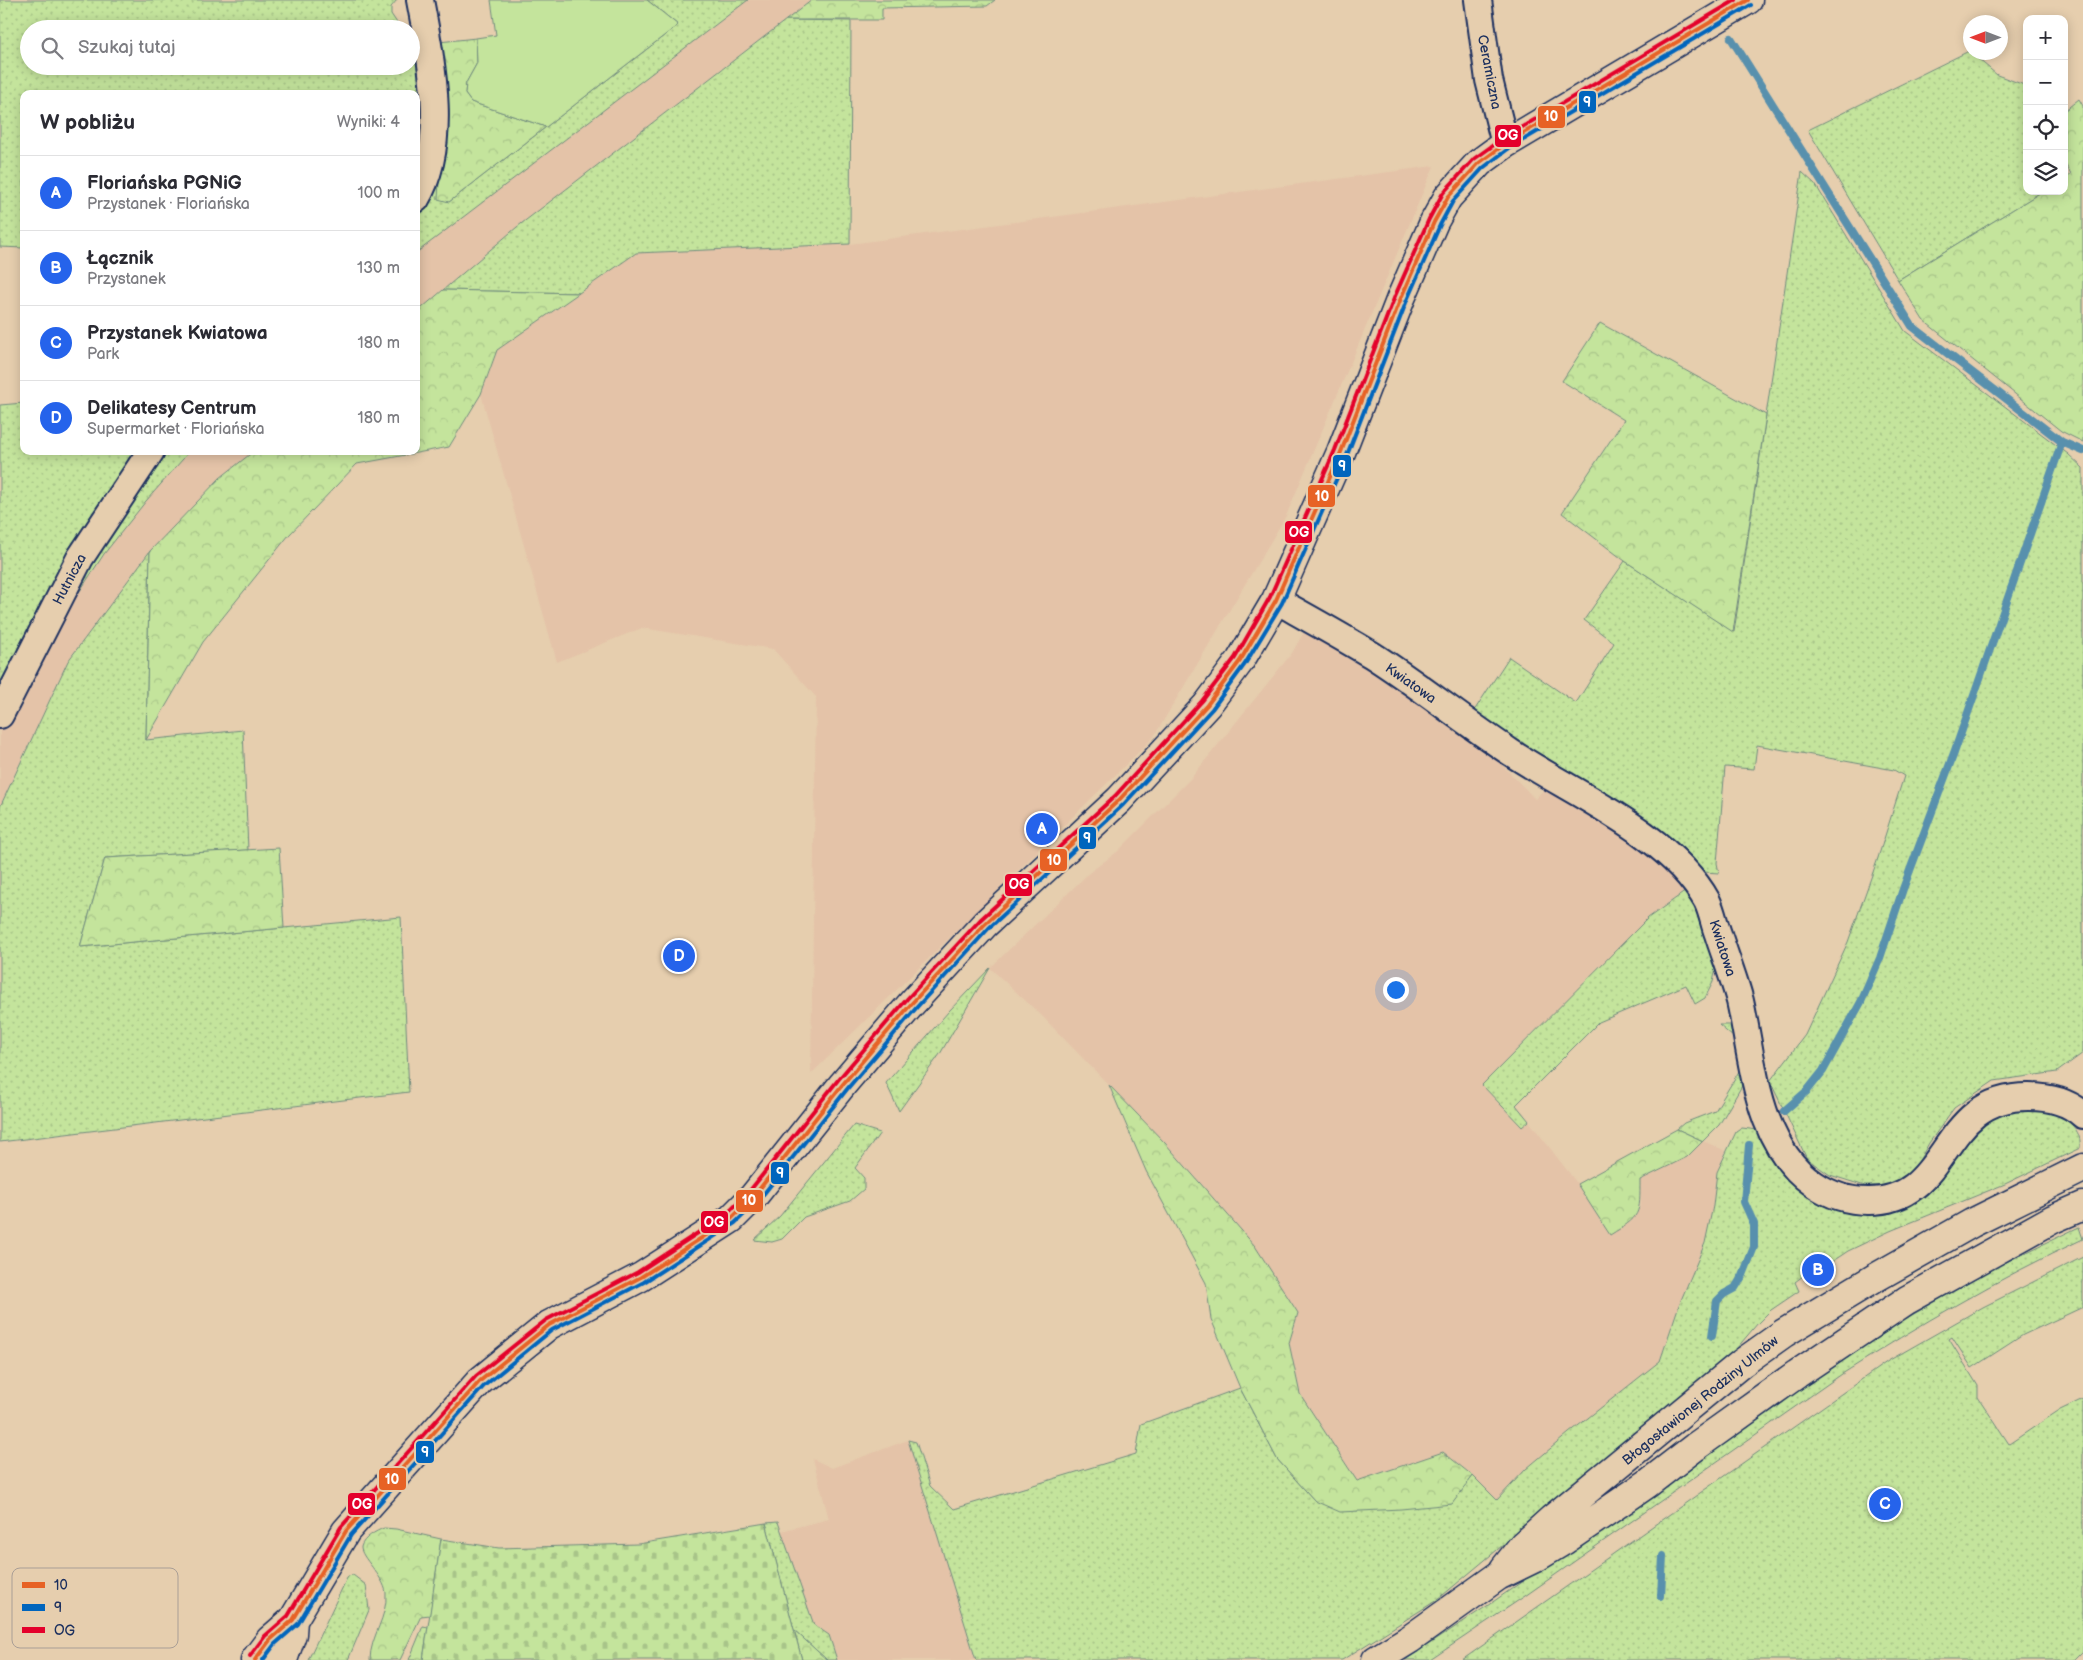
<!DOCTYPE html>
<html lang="pl">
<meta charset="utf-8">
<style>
body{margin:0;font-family:"Balsamiq Sans",sans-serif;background:#f2f2f3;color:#2b2b33}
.controls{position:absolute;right:15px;top:15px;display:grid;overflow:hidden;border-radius:10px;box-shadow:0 2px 12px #0003}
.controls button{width:45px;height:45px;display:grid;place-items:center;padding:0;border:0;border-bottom:1px solid #e1e1e2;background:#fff;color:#2b2b33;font:25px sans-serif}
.compass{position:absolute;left:1963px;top:15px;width:45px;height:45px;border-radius:50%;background:#fff;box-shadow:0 2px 12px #0003;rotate:270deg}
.you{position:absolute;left:1395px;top:989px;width:18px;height:18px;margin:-12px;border:4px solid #fff;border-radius:50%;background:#1a73e8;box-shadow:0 0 0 8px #1a73e833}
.badge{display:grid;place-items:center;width:32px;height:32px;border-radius:50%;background:#2563eb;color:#fff;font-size:16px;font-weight:700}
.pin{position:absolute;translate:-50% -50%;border:2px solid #fff;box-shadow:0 1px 5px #0006}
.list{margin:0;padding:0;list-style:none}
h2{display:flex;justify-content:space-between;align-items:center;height:65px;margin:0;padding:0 20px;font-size:21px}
h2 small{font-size:16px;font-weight:400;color:#7c7c81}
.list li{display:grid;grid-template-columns:32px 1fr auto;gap:15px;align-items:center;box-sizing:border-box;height:75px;padding:0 20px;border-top:1px solid #e1e1e2}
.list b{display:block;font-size:19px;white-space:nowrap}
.list p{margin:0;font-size:16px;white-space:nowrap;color:#7c7c81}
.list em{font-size:16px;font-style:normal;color:#7c7c81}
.icon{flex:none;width:28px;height:28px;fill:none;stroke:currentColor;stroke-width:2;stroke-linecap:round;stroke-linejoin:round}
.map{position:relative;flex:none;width:2083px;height:1660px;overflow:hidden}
.search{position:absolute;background:#fff;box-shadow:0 2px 12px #0003;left:20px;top:20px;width:400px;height:55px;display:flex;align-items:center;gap:12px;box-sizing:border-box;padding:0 18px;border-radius:28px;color:#7c7c81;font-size:19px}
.panel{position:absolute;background:#fff;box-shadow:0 2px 12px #0003;left:20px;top:90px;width:400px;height:365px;border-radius:10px}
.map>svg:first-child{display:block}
.built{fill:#e4c3a8}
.grass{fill:url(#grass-dots);stroke:#708a7d}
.forest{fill:url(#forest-crowns);stroke:#708a7d}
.cemetery{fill:url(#cemetery-stones);stroke:#708a7d}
.garden{fill:#c4e49c;stroke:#708a7d}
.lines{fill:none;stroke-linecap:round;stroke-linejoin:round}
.stream{stroke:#5990ad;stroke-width:8}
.street-casing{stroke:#1b2f5e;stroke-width:30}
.secondary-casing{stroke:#1b2f5e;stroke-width:31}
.street{stroke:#e6ceae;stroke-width:26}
.secondary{stroke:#e6ceae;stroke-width:28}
.bus-1-casing{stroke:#e6ceae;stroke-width:8}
.bus-2-casing{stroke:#e6ceae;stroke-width:8}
.bus-3-casing{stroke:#e6ceae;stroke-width:8}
.bus-1{stroke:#e76225;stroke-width:4}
.bus-2{stroke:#0065bd;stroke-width:4}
.bus-3{stroke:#e4002b;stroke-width:4}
.labels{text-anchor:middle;stroke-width:5;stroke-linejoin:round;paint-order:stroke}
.street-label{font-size:14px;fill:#1b2f5e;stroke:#e6ceae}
.key{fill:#e6ceae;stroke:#a99e96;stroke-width:1}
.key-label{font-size:14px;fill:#1b2f5e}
.line-badge{stroke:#e6ceae;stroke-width:2}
.badge-label{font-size:14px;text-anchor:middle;font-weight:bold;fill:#fff}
</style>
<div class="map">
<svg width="2083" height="1660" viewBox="0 0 2083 1660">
<defs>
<pattern id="grass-dots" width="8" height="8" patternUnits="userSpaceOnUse" patternTransform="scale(1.25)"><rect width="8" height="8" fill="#c4e49c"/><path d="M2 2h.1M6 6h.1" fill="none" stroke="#a8c489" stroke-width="1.8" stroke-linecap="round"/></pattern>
<pattern id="forest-crowns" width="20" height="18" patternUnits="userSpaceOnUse" patternTransform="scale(1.25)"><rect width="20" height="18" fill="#c4e49c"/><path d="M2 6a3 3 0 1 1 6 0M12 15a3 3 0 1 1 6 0" fill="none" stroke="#a8c489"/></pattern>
<pattern id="cemetery-stones" width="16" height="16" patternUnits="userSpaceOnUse" patternTransform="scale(1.25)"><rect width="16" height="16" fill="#c4e49c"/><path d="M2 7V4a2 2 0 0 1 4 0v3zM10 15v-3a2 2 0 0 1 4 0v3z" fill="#a8c489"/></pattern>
</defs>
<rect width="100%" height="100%" fill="#e6ceae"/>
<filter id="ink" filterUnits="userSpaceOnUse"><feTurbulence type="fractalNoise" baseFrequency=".02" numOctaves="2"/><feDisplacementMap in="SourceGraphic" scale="10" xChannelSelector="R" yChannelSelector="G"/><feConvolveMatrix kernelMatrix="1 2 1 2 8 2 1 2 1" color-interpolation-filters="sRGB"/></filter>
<g filter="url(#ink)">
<path class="built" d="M 717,0 L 812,0 L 517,227 L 416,313 L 416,237 Z
M 1434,166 L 1286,516 L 1153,738 L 811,1074 L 816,697 L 773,649 L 642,628 L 557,662 L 481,394 L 497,350 L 636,253 L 850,244 Z
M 168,451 L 254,451 L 220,478 L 150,551 L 68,661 L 0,807 L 0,725 L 18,685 Z
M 1304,632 L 1315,632 L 1483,745 L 1535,799 L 1548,785 L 1643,847 L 1686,891 L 1648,918 L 1482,1085 L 1522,1127 L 1529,1121 L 1580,1187 L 1610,1235 L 1631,1222 L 1641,1206 L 1640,1180 L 1687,1157 L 1703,1141 L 1726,1151 L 1717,1172 L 1713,1206 L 1705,1243 L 1679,1305 L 1660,1361 L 1569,1433 L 1526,1469 L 1497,1501 L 1473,1476 L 1443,1452 L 1357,1481 L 1300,1394 L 1289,1343 L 1298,1313 L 1255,1247 L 1165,1143 L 1041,1015 L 990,968 L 1089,873 L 1117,852 L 1192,777 L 1292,653 Z
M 908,1440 L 976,1660 L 837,1660 L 829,1635 L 814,1626 L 781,1531 L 829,1519 L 813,1459 L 832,1468 Z"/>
<path class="grass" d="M 0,0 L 397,0 L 391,7 L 391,14 L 401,29 L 29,29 L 29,66 L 411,66 L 411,41 L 417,48 L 427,101 L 416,184 L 416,94 L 24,94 L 24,248 L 0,247 Z
M 433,0 L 440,46 L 449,202 L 678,25 L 647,0 L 748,0 L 416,253 L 416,212 Z
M 786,20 L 851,21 L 850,244 L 636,253 L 579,293 L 443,290 L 517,227 Z
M 1969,51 L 1997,75 L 2027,86 L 2027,191 L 2043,191 L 1898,280 L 1808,130 Z
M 1802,172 L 1815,184 L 1905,331 L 2068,454 L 2083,468 L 2083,1053 L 2057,1072 L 1994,1081 L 1954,1108 L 1929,1143 L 1912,1173 L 1890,1186 L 1865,1186 L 1830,1175 L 1807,1159 L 1770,1081 L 1805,1035 L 1848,942 L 1877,861 L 1904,776 L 1894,770 L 1757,745 L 1754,769 L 1725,767 L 1717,863 L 1719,873 L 1704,872 L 1631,818 L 1472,714 L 1509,657 L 1576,703 L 1614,643 L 1584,620 L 1625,561 L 1734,632 Z
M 24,403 L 24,451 L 140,451 L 0,700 L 0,405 Z
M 160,451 L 190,451 L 146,501 L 104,554 L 42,649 L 60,604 Z
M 150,551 L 146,740 L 243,730 L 248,850 L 105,858 L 80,947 L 401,917 L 409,1092 L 0,1142 L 0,807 L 68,661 Z
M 1686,891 L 1700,917 L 1716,968 L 1713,982 L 1705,998 L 1695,1004 L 1686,985 L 1599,1022 L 1516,1105 L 1529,1121 L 1522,1127 L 1482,1085 L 1648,918 Z
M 990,968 L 940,1054 L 899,1111 L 886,1083 L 949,1011 Z
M 1719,1025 L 1736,1025 L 1743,1084 L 1719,1125 L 1703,1141 L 1677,1129 L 1684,1123 L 1715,1111 L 1741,1068 L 1733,1037 Z
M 2041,1107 C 2057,1114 2083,1124 2080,1148 L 2005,1184 L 1890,1231 L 1848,1251 L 1827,1265 L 1824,1260 L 1795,1282 L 1799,1291 L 1771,1310 L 1758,1323 L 1731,1355 L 1437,1600 L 1342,1660 L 976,1660 L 908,1440 L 916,1442 L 930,1486 L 954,1509 L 1136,1454 L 1141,1424 L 1240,1388 L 1277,1459 L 1315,1501 L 1451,1504 L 1473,1476 L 1497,1500 L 1526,1469 L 1569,1433 L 1660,1361 L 1679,1305 L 1705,1243 L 1713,1206 L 1717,1172 L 1736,1132 L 1742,1128 L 1758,1130 L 1779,1166 L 1897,1208 L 1912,1202 L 1932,1187 L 1966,1139 L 1993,1114 Z
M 854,1125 L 880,1133 L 855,1168 L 864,1178 L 864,1189 L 850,1201 L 804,1217 L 782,1239 L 772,1242 L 754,1240 L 780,1216 Z
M 2079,1227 L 2083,1239 C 1999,1278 1919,1325 1842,1374 L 1525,1596 L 1430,1660 L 1405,1660 L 1487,1606 L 1869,1340 L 1875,1339 L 1875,1336 L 1998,1266 Z
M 2083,1257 L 2083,1307 L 2023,1335 L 1972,1368 L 1952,1337 L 1949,1339 L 1978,1386 L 1978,1397 L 2009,1444 L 2058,1411 L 2083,1399 L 2083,1651 L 2074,1660 L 1462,1660 L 1888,1361 L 1983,1307 Z
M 778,1522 L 814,1625 L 829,1635 L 837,1660 L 827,1660 L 794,1630 L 766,1523 Z
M 353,1575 L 366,1585 L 369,1610 L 348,1660 L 308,1660 L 348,1576 Z"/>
<path class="forest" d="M 812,0 L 995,0 L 987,6 L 882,8 L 882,20 L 786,20 Z
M 476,38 L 477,63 L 466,83 L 465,94 L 471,102 L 546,127 L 449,202 L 438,199 L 445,78 L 439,42 Z
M 2079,99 L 2083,106 L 2083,442 L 2061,431 L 1923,320 L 1898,280 L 2043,191 L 2064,191 L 2064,178 L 2071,174 L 2064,162 L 2064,111 Z
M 443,290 L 579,293 L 497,350 L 481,394 L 449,447 L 357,464 L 289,535 L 203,642 L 146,740 L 150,551 L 220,478 L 254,451 L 416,451 L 416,313 Z
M 1600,323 L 1766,415 L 1733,632 L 1625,561 L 1562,513 L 1624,420 L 1562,381 Z
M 279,848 L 284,928 L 80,947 L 105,858 Z
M 1109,1085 L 1165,1143 L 1255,1246 L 1298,1313 L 1289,1343 L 1300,1394 L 1357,1481 L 1443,1452 L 1473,1476 L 1452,1504 L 1401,1509 L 1340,1512 L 1315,1501 L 1277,1459 L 1240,1388 L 1211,1319 L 1206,1283 L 1146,1171 Z
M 1677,1129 L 1703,1141 L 1687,1157 L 1640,1180 C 1640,1215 1641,1216 1610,1235 L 1577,1184 Z
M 384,1528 L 396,1529 L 441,1539 L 430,1615 L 421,1616 L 400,1660 L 370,1660 C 370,1637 388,1617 386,1593 C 384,1576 360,1557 361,1547 C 363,1538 376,1531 384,1528 Z
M 423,1626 L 428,1627 L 423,1660 L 409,1660 Z
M 794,1630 L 827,1660 L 802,1660 Z"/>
<path class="cemetery" d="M 766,1523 L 802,1660 L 423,1660 L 441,1539 L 499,1548 L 638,1544 Z"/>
<path class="garden" d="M 491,0 L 647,0 L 678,25 L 546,127 L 471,102 L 465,94 L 466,83 L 477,63 L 476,38 L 496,35 Z"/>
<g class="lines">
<path class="stream" d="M 1731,38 L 1912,326 L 2062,442 L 2083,451
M 1784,1111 L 1807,1091 L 1823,1071 L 1861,1002 L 1880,958 L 1903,889 L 1954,753 L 2062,442
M 1712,1336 L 1717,1301 L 1724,1294 L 1735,1288 L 1743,1275 L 1754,1247 L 1754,1224 L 1744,1202 L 1749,1145
M 1661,1596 L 1663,1556"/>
<defs>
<path id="street" d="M 1478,0 L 1489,80 L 1505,144
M 416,199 C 449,144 431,59 420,0
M 1276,600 C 1308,618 1341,636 1372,655 C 1419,685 1463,721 1510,752 C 1573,794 1669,833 1707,901 C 1712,911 1714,924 1718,934 C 1725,956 1734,978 1740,1001 C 1754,1063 1756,1144 1814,1184 C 1830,1195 1849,1201 1868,1201 C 1952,1202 1937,1096 2029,1097 C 2050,1097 2068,1101 2083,1115
M 0,715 L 80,558 L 151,451"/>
<path id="secondary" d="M 1504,1569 L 1523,1545 L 1552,1519 L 1742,1363 L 1784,1333 L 1875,1278 L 1972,1223 L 2083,1168
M 255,1660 L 270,1640 L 293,1620
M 283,1660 L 292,1634 L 293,1620 L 346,1531 L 480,1381 L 549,1325 L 641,1277 L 731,1219 L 753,1197 L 843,1084 L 912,1003 L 985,924 L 1119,800 L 1207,705 L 1240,661 L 1276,600 L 1341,452 L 1401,298 L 1434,222 L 1448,197 L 1479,163 L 1505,144 L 1748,0
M 1376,1660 L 1410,1639 L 1498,1576 L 1537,1557 L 1565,1540 L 1647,1484 L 1695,1447 L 1797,1374 L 1907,1300 L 2053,1219 L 2083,1206"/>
</defs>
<use href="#street" class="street-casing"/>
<use href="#secondary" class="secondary-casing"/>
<use href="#street" class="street"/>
<use href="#secondary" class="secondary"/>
<defs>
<path id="bus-1" d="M 255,1660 L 270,1640 L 293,1620 L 346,1531 L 480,1381 L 549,1325 L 641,1277 L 731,1219 L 753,1197 L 843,1084 L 912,1003 L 985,924 L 1119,800 L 1207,705 L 1240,661 L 1276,600 L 1341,452 L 1401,298 L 1434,222 L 1448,197 L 1479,163 L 1505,144 L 1748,0"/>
<path id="bus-2" d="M 263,1660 L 275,1644 L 298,1624 L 351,1535 L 484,1386 L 552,1330 L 644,1282 L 735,1223 L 758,1201 L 848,1088 L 917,1007 L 989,928 L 1123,805 L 1212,709 L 1245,664 L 1282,603 L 1347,455 L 1407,300 L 1440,225 L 1453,201 L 1483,168 L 1508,149 L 1751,5"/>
<path id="bus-3" d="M 250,1656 L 265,1636 L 288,1616 L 341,1527 L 476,1376 L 546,1320 L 638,1272 L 727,1214 L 748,1193 L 838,1080 L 907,999 L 980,920 L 1115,796 L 1202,701 L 1235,658 L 1270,597 L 1335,450 L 1395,296 L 1429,219 L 1443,193 L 1474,159 L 1502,139 L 1736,0"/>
</defs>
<use href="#bus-1" class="bus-1-casing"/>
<use href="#bus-2" class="bus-2-casing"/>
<use href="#bus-3" class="bus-3-casing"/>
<use href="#bus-1" class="bus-1"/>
<use href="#bus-2" class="bus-2"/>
<use href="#bus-3" class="bus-3"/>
</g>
</g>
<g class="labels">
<g class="street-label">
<text transform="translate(1490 72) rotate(79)" y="5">Ceramiczna</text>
<text transform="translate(69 579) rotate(-62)" y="5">Hutnicza</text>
<text transform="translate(1411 683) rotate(35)" y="5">Kwiatowa</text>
<text transform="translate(1723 948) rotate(72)" y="5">Kwiatowa</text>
<text transform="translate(1700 1400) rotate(-39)" y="5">Błogosławionej Rodziny Ulmów</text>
</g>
</g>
<rect x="12" y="1568" width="166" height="80" rx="8" class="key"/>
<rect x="22" y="1582" width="23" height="6" fill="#e76225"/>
<rect x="22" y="1604" width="23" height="7" fill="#0065bd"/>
<rect x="22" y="1627" width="23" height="6" fill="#e4002b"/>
<g class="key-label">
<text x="54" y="1590">10</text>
<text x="54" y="1612">9</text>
<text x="54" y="1635">OG</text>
</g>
<g class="line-badge">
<rect x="1578" y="90" width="19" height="24" rx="5" fill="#0065bd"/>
<rect x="1537" y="105" width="29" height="24" rx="5" fill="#e76225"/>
<rect x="1494" y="124" width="28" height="24" rx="5" fill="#e4002b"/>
<rect x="1332" y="454" width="20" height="24" rx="5" fill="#0065bd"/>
<rect x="1307" y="484" width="29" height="24" rx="5" fill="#e76225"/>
<rect x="1284" y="520" width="29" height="24" rx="5" fill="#e4002b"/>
<rect x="1078" y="826" width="19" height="24" rx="5" fill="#0065bd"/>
<rect x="1039" y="848" width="29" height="24" rx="5" fill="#e76225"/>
<rect x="1004" y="873" width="29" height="24" rx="5" fill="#e4002b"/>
<rect x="770" y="1161" width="20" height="24" rx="5" fill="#0065bd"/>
<rect x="735" y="1189" width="29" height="24" rx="5" fill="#e76225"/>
<rect x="700" y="1210" width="29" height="24" rx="5" fill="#e4002b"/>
<rect x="415" y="1440" width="20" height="24" rx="5" fill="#0065bd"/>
<rect x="378" y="1467" width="29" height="24" rx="5" fill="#e76225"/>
<rect x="347" y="1492" width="29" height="24" rx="5" fill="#e4002b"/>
</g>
<g class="badge-label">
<text x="1587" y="107">9</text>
<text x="1551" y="121">10</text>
<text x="1508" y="140">OG</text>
<text x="1342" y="471">9</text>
<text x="1322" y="501">10</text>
<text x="1299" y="537">OG</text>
<text x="1087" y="843">9</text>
<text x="1054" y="865">10</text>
<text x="1019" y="889">OG</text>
<text x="780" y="1178">9</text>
<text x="749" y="1205">10</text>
<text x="714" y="1227">OG</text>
<text x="425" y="1457">9</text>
<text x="392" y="1484">10</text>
<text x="362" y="1509">OG</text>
</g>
</svg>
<div class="controls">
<button>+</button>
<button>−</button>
<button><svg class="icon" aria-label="locate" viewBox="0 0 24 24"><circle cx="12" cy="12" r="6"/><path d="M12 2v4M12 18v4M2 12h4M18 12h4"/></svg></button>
<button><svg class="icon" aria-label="layers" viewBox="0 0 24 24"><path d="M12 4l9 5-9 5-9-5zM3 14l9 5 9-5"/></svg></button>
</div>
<svg class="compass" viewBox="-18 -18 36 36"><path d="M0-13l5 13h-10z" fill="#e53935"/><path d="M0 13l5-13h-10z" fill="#7c7c81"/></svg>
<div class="you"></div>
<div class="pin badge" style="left:1042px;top:829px">A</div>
<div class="pin badge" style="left:1818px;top:1270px">B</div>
<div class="pin badge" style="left:1885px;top:1504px">C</div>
<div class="pin badge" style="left:679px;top:956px">D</div>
<div class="search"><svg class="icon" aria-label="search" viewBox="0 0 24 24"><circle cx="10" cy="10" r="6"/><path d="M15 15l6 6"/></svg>Szukaj tutaj</div>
<section class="panel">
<h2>W pobliżu<small>Wyniki: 4</small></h2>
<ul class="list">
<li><span class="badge">A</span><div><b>Floriańska PGNiG</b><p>Przystanek · Floriańska</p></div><em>100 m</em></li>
<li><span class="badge">B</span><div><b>Łącznik</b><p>Przystanek</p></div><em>130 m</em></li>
<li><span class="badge">C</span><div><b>Przystanek Kwiatowa</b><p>Park</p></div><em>180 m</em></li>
<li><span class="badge">D</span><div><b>Delikatesy Centrum</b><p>Supermarket · Floriańska</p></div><em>180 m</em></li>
</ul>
</section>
</div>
